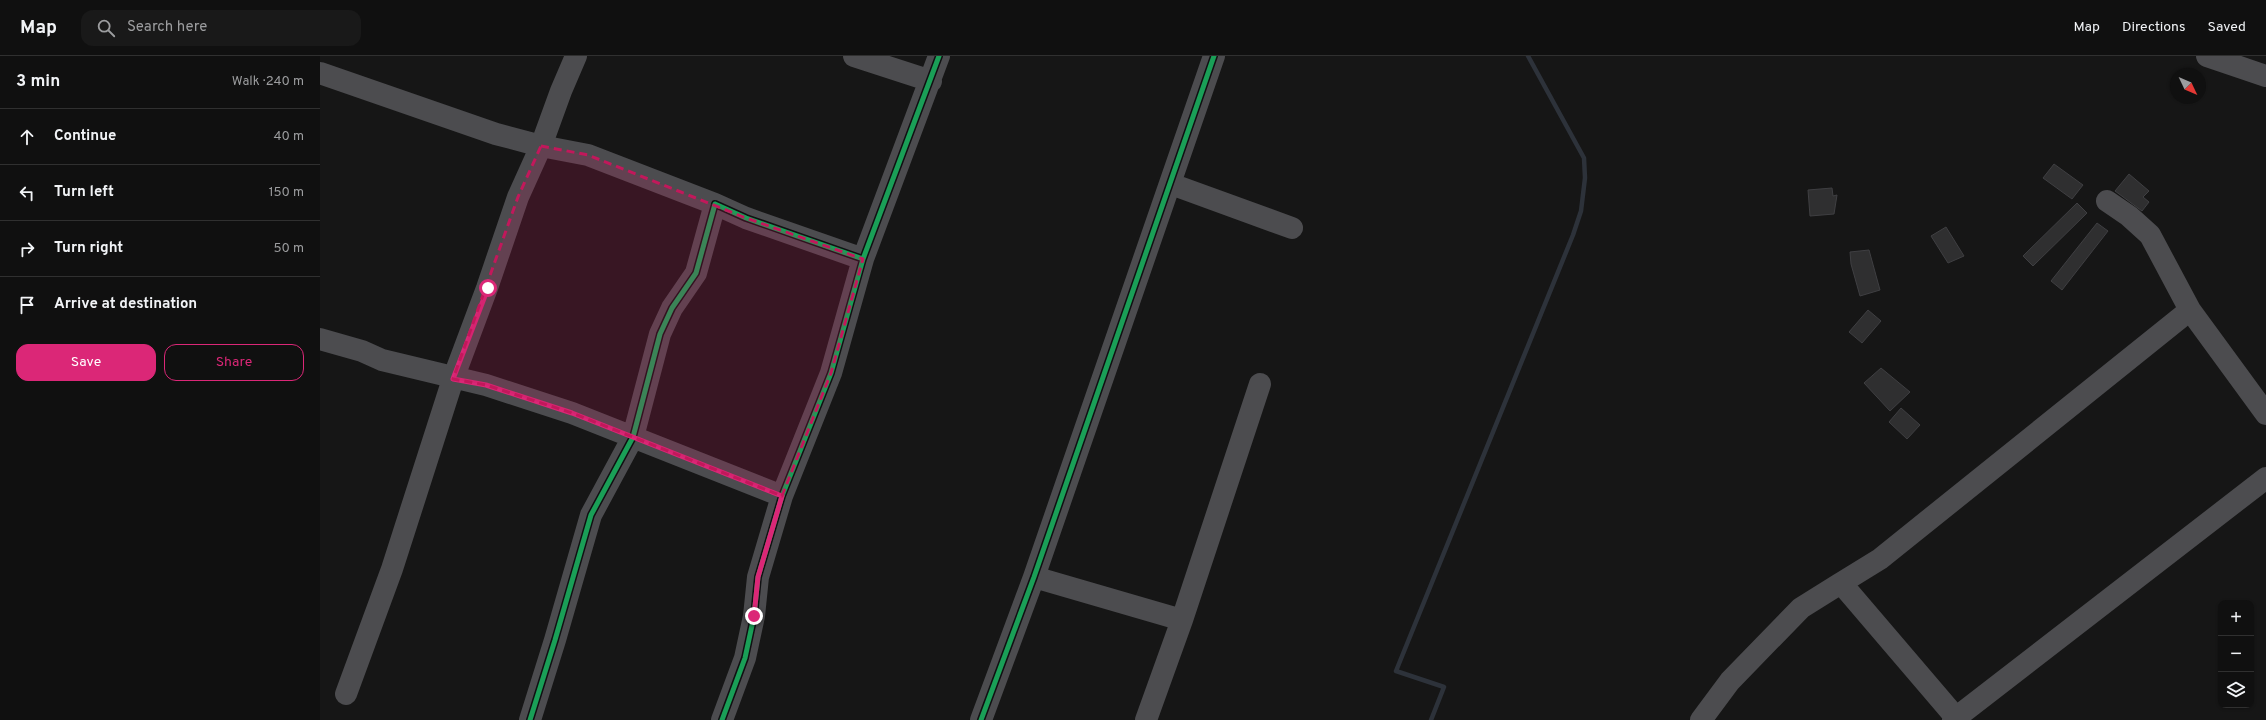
<!DOCTYPE html>
<meta charset="utf-8">
<style>
body{margin:0;font-family:Overpass,sans-serif;background:#191919;color:#f1f3f6}
.controls{position:absolute;right:12px;bottom:12px;display:grid;overflow:hidden;border-radius:8px;box-shadow:0 1px 3px #0004}
.controls button{width:36px;height:36px;display:grid;place-items:center;padding:0;border:0;border-bottom:1px solid #303030;background:#101010;color:#f1f3f6;font:20px sans-serif}
.compass{position:absolute;left:1850px;top:12px;width:36px;height:36px;border-radius:50%;background:#101010;box-shadow:0 1px 3px #0004;rotate:134deg}
.stop{position:absolute;width:12px;height:12px;margin:-9px;border:3px solid #db2777;border-radius:50%;background:#fff}
.stop.end{background:#db2777;border-color:#fff;box-shadow:0 1px 4px #0008}
.list{margin:0;padding:0;list-style:none}
h2{display:flex;justify-content:space-between;align-items:center;height:52px;margin:0;padding:0 16px;font-size:17px}
h2 small{font-size:13px;font-weight:400;color:#9c9d9f}
.list li{display:grid;grid-template-columns:26px 1fr auto;gap:12px;align-items:center;box-sizing:border-box;height:56px;padding:0 16px;border-top:1px solid #303030}
.list b{display:block;font-size:15px;white-space:nowrap}
.list em{font-size:13px;font-style:normal;color:#9c9d9f}
.actions{display:flex;gap:8px;padding:12px 16px}
.actions a{flex:1;padding:9px 0;border:1px solid #db2777;border-radius:12px;text-align:center;font-size:14px;color:#db2777}
.actions .main{background:#db2777;color:#fff}
.icon{flex:none;width:22px;height:22px;fill:none;stroke:currentColor;stroke-width:2;stroke-linecap:round;stroke-linejoin:round}
.map{position:relative;flex:none;width:1946px;height:664px;overflow:hidden}
header{display:flex;align-items:center;gap:24px;box-sizing:border-box;height:56px;padding:0 20px;background:#101010;border-bottom:1px solid #303030}
header strong{font-size:19px}
nav{display:flex;gap:22px;margin-inline-start:auto;font-size:14px}
.search{width:280px;height:36px;background:#191919;display:flex;align-items:center;gap:10px;box-sizing:border-box;padding:0 14px;border-radius:12px;color:#9c9d9f;font-size:15px}
main{display:flex}
aside{flex:1;background:#101010}
.map>svg:first-child{display:block}
.lines{fill:none;stroke-linecap:round;stroke-linejoin:round}
.stream{stroke:#2d323a;stroke-width:4.5}
.building{fill:#2f2f30;stroke:#3f3f42}
.minor{stroke:#4c4c4f;stroke-width:22}
.cycleway-casing{stroke:#101012;stroke-width:8}
.cycleway{stroke:#1a9f57;stroke-width:5}
.route{stroke:#db2777;stroke-width:5}
.marked{fill:#c2185b;fill-opacity:0.2;stroke:#c2185b;stroke-width:3;stroke-dasharray:8 5;stroke-linejoin:round}
</style>
<header>
<strong>Map</strong>
<div class="search"><svg class="icon" aria-label="search" viewBox="0 0 24 24"><circle cx="10" cy="10" r="6"/><path d="M15 15l6 6"/></svg>Search here</div>
<nav><a>Map</a><a>Directions</a><a>Saved</a></nav>
</header>
<main>
<aside>
<h2>3 min<small>Walk · 240 m</small></h2>
<ul class="list">
<li><svg class="icon" aria-label="ahead" viewBox="0 0 24 24"><path d="M12 20V5M6 11l6-6 6 6"/></svg><div><b>Continue</b></div><em>40 m</em></li>
<li><svg class="icon" aria-label="left" viewBox="0 0 24 24"><path d="M17 20v-9H6M10 6l-5 5 5 5"/></svg><div><b>Turn left</b></div><em>150 m</em></li>
<li><svg class="icon" aria-label="right" viewBox="0 0 24 24"><path d="M7 20v-9h11M14 6l5 5-5 5"/></svg><div><b>Turn right</b></div><em>50 m</em></li>
<li><svg class="icon" aria-label="arrive" viewBox="0 0 24 24"><path d="M6 21V4h12l-3 4 3 4H6"/></svg><div><b>Arrive at destination</b></div></li>
</ul>
<div class="actions"><a class="main">Save</a><a>Share</a></div>
</aside>
<div class="map">
<svg width="1946" height="664" viewBox="0 0 1946 664">
<rect width="100%" height="100%" fill="#161616"/>
<g class="lines">
<path class="stream" d="M 1111,664 L 1124,631 L 1076,615 L 1253,179 L 1261,155 L 1265,122 L 1264,102 L 1208,0"/>
</g>
<path class="building" d="M 1734,108 L 1763,129 L 1752,143 L 1723,122 Z
M 1809,118 L 1829,135 L 1823,141 L 1829,146 L 1822,155 L 1795,135 Z
M 1512,132 L 1513,140 L 1517,139 L 1514,158 L 1490,160 L 1488,134 Z
M 1757,147 L 1767,157 L 1713,210 L 1703,200 Z
M 1777,167 L 1788,175 L 1742,234 L 1731,225 Z
M 1626,171 L 1644,200 L 1628,207 L 1611,180 Z
M 1549,194 L 1560,234 L 1540,240 L 1531,208 L 1530,196 Z
M 1548,254 L 1561,265 L 1542,287 L 1529,276 Z
M 1561,312 L 1590,336 L 1570,355 L 1544,327 Z
M 1581,352 L 1600,369 L 1587,383 L 1569,366 Z"/>
<g class="lines">
<path class="minor" d="M 534,0 L 611,25
M 1887,0 L 1946,20
M 0,17 L 176,78 L 221,90 L 268,99 L 395,148
M 851,128 L 972,172
M 1787,145 L 1809,160 L 1830,179 L 1870,254 L 1946,358
M 0,283 L 42,295 L 62,304 L 166,329 L 252,357 L 462,440
M 714,521 L 862,564
M 26,638 L 72,513 L 133,323 L 167,232 L 198,141 L 221,90 L 241,35 L 256,0
M 210,664 L 235,584 L 271,459 L 313,381 L 340,278 L 352,252 L 376,217 L 395,148 L 426,162 L 543,203
M 402,664 L 425,602 L 434,560 L 438,521 L 462,440 L 511,317 L 543,203 L 619,0
M 661,664 L 714,521 L 894,0
M 826,664 L 862,564 L 940,328
M 1381,664 L 1410,625 L 1481,552 L 1521,527
M 1633,664 L 1946,422
M 1638,664 L 1521,527 L 1560,503 L 1870,254"/>
<defs>
<path id="cycleway" d="M 210,664 L 235,584 L 271,459 L 313,381 L 340,278 L 352,252 L 376,217 L 395,148 L 426,162 L 543,203
M 402,664 L 425,602 L 434,560 L 438,521 L 462,440 L 511,317 L 543,203 L 619,0
M 661,664 L 714,521 L 894,0"/>
</defs>
<use href="#cycleway" class="cycleway-casing"/>
<use href="#cycleway" class="cycleway"/>
</g>
<g class="lines">
<path class="route" d="M 168,232 L 133,323 L 166,329 L 252,357 L 462,440 L 438,521 L 434,560"/>
</g>
<path class="marked" d="M 221,90 L 268,99 L 426,162 L 543,203 L 511,317 L 462,440 L 252,357 L 166,329 L 133,323 L 198,141 Z"/>
</svg>
<div class="controls">
<button>+</button>
<button>−</button>
<button><svg class="icon" aria-label="layers" viewBox="0 0 24 24"><path d="M12 4l9 5-9 5-9-5zM3 14l9 5 9-5"/></svg></button>
</div>
<svg class="compass" viewBox="-18 -18 36 36"><path d="M0-13l5 13h-10z" fill="#e53935"/><path d="M0 13l5-13h-10z" fill="#9c9d9f"/></svg>
<div class="stop" style="left:168px;top:232px"></div>
<div class="stop end" style="left:434px;top:560px"></div>
</div>
</main>
